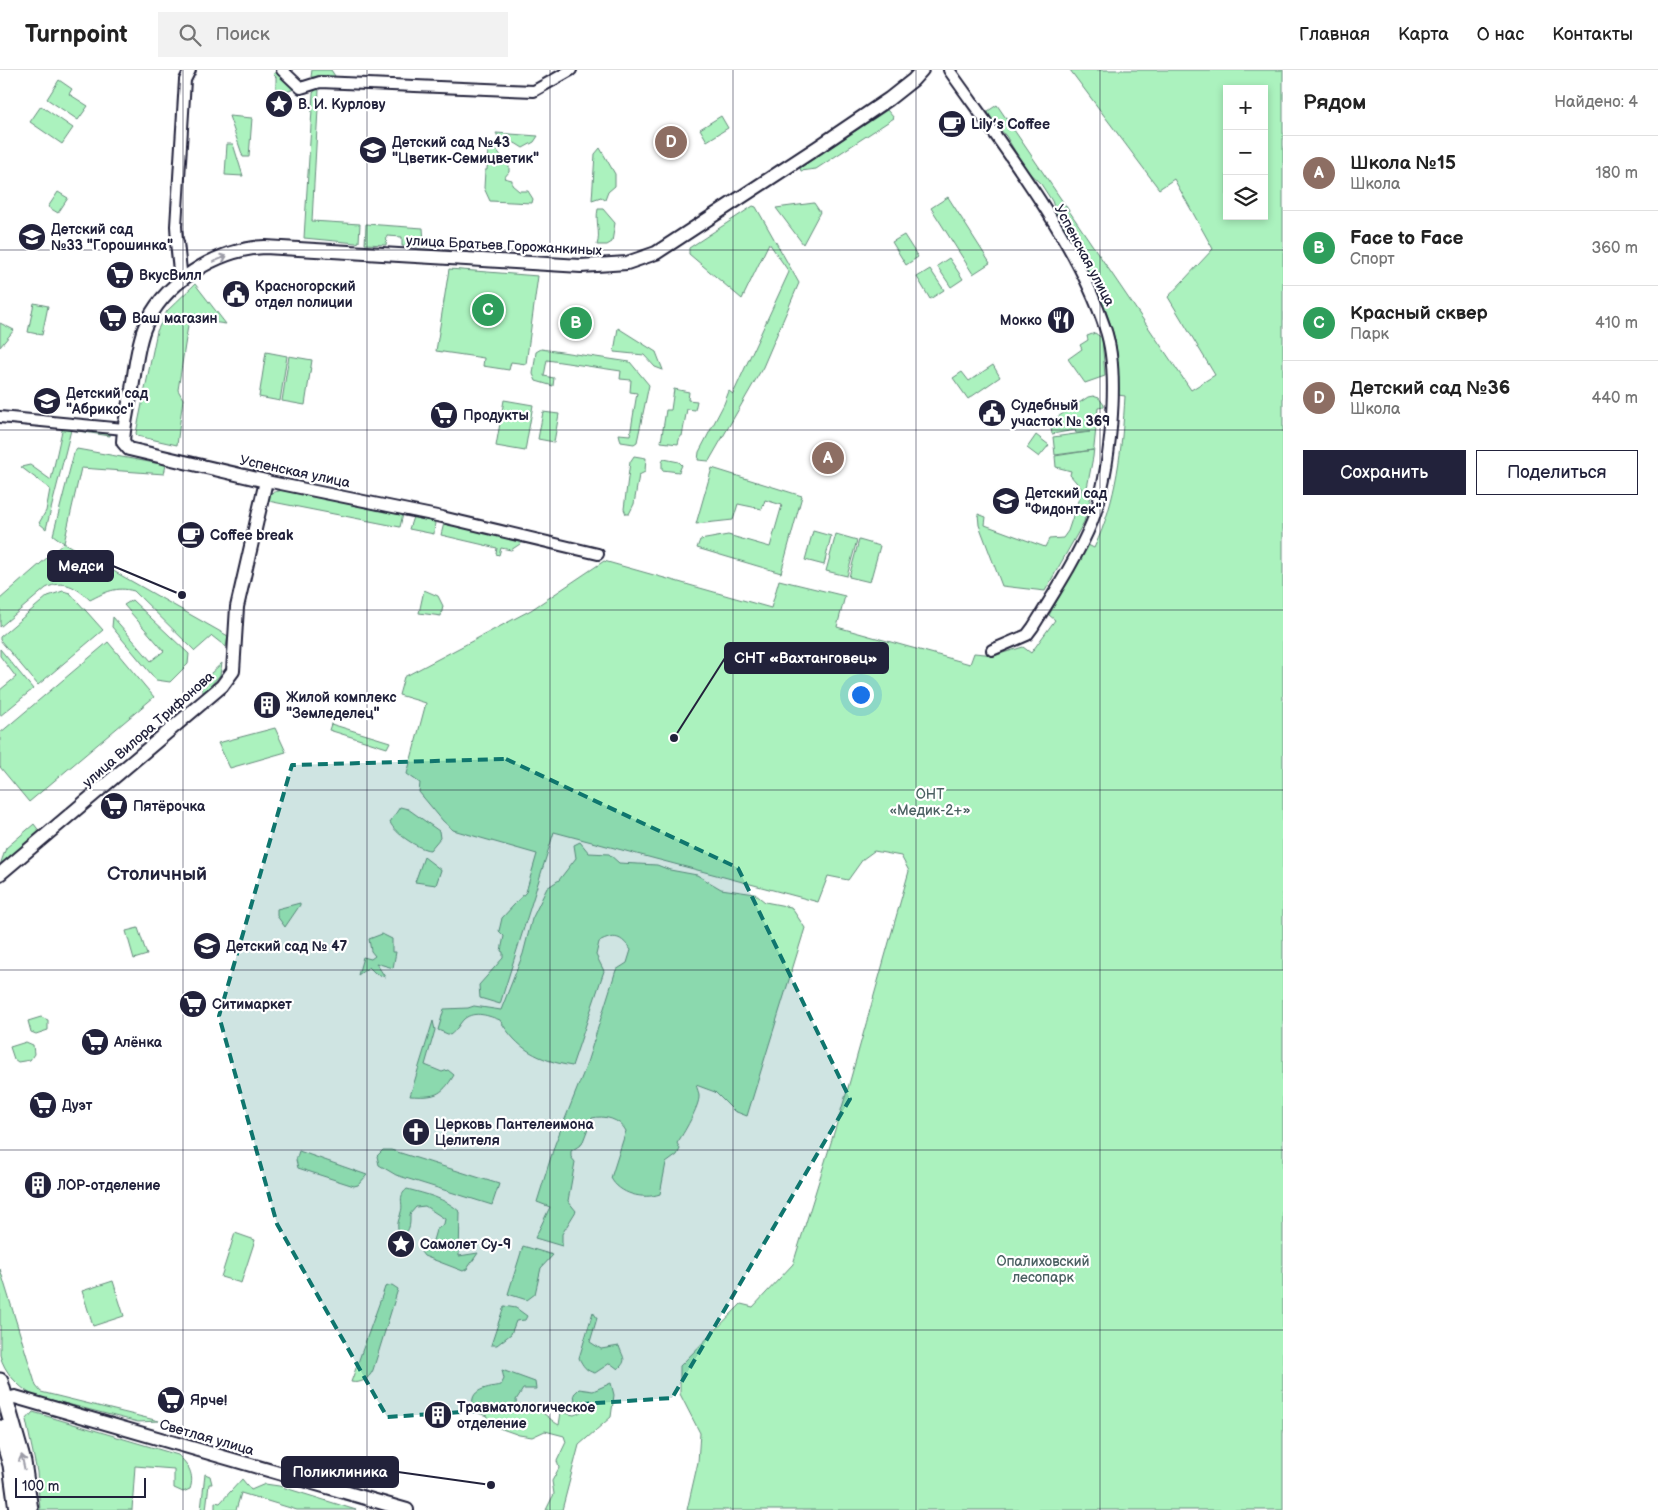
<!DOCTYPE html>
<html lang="ru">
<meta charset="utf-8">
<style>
body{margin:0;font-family:"Balsamiq Sans",sans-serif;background:#f2f2f2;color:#222}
.controls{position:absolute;right:15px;top:15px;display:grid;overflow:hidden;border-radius:0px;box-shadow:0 2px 8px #0003}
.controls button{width:45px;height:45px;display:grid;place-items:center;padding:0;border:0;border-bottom:1px solid #e0e0e0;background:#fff;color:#222;font:25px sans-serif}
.scale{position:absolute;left:15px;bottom:12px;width:131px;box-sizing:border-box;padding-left:5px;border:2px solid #22223b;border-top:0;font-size:14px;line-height:18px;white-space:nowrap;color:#22223b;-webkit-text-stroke:4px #fff;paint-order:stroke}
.you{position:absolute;left:860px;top:624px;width:18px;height:18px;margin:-12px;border:4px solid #fff;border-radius:50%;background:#1a73e8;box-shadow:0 0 0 8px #1a73e833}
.badge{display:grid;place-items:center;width:32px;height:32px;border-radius:50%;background:#22223b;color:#fff;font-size:16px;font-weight:700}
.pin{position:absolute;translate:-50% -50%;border:2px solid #fff;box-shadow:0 1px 5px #0006}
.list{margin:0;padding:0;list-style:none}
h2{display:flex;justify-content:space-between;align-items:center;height:65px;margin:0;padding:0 20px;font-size:21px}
h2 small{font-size:16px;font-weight:400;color:#767676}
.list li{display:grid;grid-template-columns:32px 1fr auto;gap:15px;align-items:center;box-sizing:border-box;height:75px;padding:0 20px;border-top:1px solid #e0e0e0}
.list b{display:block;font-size:19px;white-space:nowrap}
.list p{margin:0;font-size:16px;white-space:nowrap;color:#767676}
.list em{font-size:16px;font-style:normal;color:#767676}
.actions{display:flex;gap:10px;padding:15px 20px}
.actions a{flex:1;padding:11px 0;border:1px solid #22223b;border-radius:0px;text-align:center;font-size:18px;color:#22223b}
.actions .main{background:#22223b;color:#fff}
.icon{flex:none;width:28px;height:28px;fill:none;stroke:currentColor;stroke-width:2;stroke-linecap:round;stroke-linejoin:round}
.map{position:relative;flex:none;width:1283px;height:1440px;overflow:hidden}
header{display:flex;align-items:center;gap:30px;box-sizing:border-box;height:70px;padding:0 25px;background:#fff;border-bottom:1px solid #e0e0e0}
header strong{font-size:24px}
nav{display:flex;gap:28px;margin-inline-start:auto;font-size:18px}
.search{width:350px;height:45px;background:#f2f2f2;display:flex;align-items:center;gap:12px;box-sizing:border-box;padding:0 18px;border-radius:0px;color:#767676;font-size:19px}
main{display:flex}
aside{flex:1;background:#fff}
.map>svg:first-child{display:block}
.green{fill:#abf2be;stroke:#668a7c;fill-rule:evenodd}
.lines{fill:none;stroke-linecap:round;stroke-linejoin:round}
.minor-casing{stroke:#22223b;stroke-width:14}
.tertiary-casing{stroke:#22223b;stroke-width:16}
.primary-casing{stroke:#22223b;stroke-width:19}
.minor{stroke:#fff;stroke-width:10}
.tertiary{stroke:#fff;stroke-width:12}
.primary{stroke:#fff;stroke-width:15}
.oneway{stroke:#9c9ca7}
.marked{fill:#0f766e;fill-opacity:0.2;stroke:#0f766e;stroke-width:4;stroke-dasharray:10 6;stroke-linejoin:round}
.grid{fill:none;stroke:#22223b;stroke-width:1;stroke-opacity:0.55}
.labels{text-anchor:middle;stroke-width:4.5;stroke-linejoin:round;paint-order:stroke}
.poi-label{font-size:14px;font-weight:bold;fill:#22223b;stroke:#fff;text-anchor:start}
.street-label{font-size:14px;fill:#22223b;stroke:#fff}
.park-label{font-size:14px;fill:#4b6062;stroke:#fff}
.district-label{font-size:19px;font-weight:bold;fill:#22223b;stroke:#fff}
.leader{fill:none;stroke:#22223b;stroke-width:2}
.callout-dot{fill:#22223b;stroke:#fff;stroke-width:2}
.callout{fill:#22223b;stroke:#22223b;stroke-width:2}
.callout-label{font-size:15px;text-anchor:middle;font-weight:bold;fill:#fff}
</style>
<header>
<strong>Turnpoint</strong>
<div class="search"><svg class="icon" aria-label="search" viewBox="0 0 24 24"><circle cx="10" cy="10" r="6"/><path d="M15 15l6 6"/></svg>Поиск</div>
<nav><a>Главная</a><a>Карта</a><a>О нас</a><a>Контакты</a></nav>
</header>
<main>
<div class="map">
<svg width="1283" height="1440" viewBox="0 0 1283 1440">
<rect width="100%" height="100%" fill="#fff"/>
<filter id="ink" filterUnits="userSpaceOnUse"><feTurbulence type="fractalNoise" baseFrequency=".02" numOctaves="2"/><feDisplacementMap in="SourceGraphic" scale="10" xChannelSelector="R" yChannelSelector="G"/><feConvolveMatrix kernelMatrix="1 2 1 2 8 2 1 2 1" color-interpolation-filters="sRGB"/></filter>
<g filter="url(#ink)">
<path class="green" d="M 312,0 L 331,0 L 337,9 L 311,7 Z
M 1070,0 L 1283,0 L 1283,1440 L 687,1440 L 698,1392 L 700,1363 L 680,1324 L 680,1296 L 741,1234 L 753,1237 L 793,1194 L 848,1018 L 909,801 L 901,786 L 874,781 L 863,789 L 848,810 L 828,806 L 818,832 L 554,762 L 500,934 L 480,928 L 479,915 L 503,888 L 503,882 L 501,881 L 504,866 L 499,861 L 502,848 L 526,822 L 537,784 L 453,760 L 443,751 L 419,722 L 420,713 L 407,704 L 426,633 L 399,625 L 404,607 L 531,540 L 604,491 L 771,538 L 779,510 L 845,526 L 837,557 L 970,594 L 974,583 L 996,585 L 1023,577 L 1031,583 L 1055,550 L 1049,545 L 1088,475 L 1094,478 C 1117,430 1122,378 1125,326 L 1118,325 C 1118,307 1119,288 1115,271 C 1108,235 1079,187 1062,154 L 1064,151 L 1056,143 L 1052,131 L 1041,114 L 1026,100 L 1006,66 L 990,48 L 988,41 L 997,35 L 1191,320 L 1215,305 L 1168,227 L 1213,179 L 1174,109 L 1159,119 ZM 1227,19 L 1264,19 L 1264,146 L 1227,146 Z
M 277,1 L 294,19 L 276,26 L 276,7 L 273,4 Z
M 59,10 L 72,19 L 69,24 L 88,36 L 78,50 L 47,29 Z
M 316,19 L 319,20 L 312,151 L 360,154 L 359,172 L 356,173 L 304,168 L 313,23 Z
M 41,36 L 73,58 L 62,74 L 30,52 Z
M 887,40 L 894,48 L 816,99 L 801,101 L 800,98 Z
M 229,46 L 252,48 L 249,87 L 243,87 Z
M 721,46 L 728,58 L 707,71 L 700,59 Z
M 496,63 L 538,66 L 534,72 L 523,78 L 515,73 L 504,77 Z
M 227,74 L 233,74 L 243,106 L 225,105 Z
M 492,74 L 509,96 L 509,102 L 504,108 L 512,110 L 512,115 L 519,121 L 528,121 L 533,129 L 532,133 L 490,131 L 484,118 L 485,100 L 487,100 L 488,77 Z
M 600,78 L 615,104 L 615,116 L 608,122 L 605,130 L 601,127 L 592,130 L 595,84 Z
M 58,122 L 68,128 L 58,143 L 48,137 Z
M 948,127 L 990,193 L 973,204 L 931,138 Z
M 814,133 L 820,142 L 803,174 L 776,138 Z
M 753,136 L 756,137 L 799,213 L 763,297 L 709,391 L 698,390 L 699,382 L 724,334 L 729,321 L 733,324 L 789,202 L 769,173 L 742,229 L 689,184 L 689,178 Z
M 598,139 L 603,139 L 615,153 L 612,172 L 607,175 L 597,175 C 601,163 595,152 598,139 Z
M 366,154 L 423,158 L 424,173 L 428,177 L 402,176 L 402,167 L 387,166 L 386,175 L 365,174 Z
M 904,165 L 918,187 L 906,195 L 892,172 Z
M 949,188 L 963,209 L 951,217 L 937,196 Z
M 449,199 L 538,206 L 526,294 L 511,292 L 509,300 L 483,296 L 484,288 L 436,281 Z
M 930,199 L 944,220 L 930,229 L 917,207 Z
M 195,214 L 226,254 L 189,249 L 178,320 L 183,329 L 177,375 L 137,366 L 136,363 L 157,261 L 167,241 Z
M 34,233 L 48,236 L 42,265 L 28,262 Z
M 0,253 L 14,260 L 0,277 Z
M 618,258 L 656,282 L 663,300 L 655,297 L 644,285 L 614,282 Z
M 1095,263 L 1102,268 L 1105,306 L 1085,313 L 1068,289 L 1082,279 L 1080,275 L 1088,270 L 1087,266 Z
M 541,279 L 630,292 L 649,315 L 637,372 L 634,374 L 621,372 L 619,364 L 630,365 L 637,323 L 630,322 L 631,310 L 620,309 L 621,301 L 547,290 L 544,306 L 554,308 L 553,316 L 536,311 L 533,304 L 536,282 Z
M 266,282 L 287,286 L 280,331 L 259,327 Z
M 289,286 L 312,290 L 305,335 L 282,331 Z
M 993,295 L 1000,307 L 968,329 L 953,308 L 962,302 L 969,311 Z
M 674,319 L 689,322 L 688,330 L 697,331 L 695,340 L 687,339 L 682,366 L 680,366 L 678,374 L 661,372 L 666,340 L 671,340 Z
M 1093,326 L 1099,328 L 1104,335 L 1104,337 L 1098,338 L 1093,387 L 1087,418 L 1093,419 L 1084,452 L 1045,521 L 1002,516 L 979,455 L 978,444 L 986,447 L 985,455 L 1045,477 L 1049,469 L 1063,468 L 1068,461 L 1082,419 L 1070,405 L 1071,401 L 1056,397 L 1055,386 L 1093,380 L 1055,385 L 1053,367 L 1090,362 L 1076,363 L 1075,360 L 1052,364 L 1050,352 L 1088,327 Z
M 504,330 L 533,335 L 525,381 L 496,376 Z
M 543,342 L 559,344 L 554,372 L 538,369 Z
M 63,356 L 111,360 L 110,366 L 71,360 L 46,459 L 39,453 L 46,441 L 50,419 L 21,397 L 30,395 L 51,410 Z
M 1036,365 L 1049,375 L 1039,387 L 1027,378 Z
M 77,379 L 166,395 L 164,404 L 81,398 L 64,473 L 228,566 L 226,577 L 212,566 L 195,581 L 134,521 C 116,516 106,522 90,530 C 76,517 64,509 46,518 L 0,557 L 0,529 L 64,473 L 53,465 L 74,383 Z
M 634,386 L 646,388 L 645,402 L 639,405 L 634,434 L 629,444 L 626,444 L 624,439 L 630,392 Z
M 664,389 L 679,392 L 682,395 L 679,402 L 662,400 L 662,392 Z
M 712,398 L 802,426 L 781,503 L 697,478 L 700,470 L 728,465 L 770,477 L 782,435 L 765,430 L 762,439 L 738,434 L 733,450 L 696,454 Z
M 287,419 L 403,444 L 400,457 L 268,431 L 270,423 Z
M 413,447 L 435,452 L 434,464 L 409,459 Z
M 444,453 L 523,472 L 511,480 L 501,478 L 499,485 L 496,484 L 497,478 L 441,465 Z
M 813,461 L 831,466 L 824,495 L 805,490 Z
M 836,464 L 857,470 L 847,506 L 826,501 Z
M 859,470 L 880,476 L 870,512 L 849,507 Z
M 424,520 L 438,526 L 443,536 L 441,546 L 419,543 Z
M 63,521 L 70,523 L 103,560 L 38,615 L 0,570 L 0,567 L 48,526 Z
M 132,530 L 189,584 L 188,594 L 170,612 L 156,610 L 112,557 L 113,547 L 151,591 L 164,581 L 124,535 Z
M 108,572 L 154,627 L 29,732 L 0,697 L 0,663 Z
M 0,579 L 33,619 L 0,646 L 0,620 L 16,607 L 0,586 Z
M 222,593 L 220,605 L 204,623 L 198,615 Z
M 331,654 L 390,672 L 387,678 L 329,660 Z
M 275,658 L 286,682 L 230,698 L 218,673 Z
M 400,737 L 408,739 L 439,761 L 440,768 L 430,780 C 418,779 394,763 390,752 Z
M 34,754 L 40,762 L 0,795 L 6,778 Z
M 580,772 L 589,783 L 609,784 L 619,793 L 657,795 L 670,800 L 697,805 L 721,819 L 755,824 L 765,832 L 791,837 L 805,858 L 747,1046 L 734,1041 L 715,1022 L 696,1015 C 697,1018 699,1023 699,1026 C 700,1035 683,1065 677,1073 L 680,1079 L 677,1085 L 666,1093 L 660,1124 C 643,1130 619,1124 611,1108 L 626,1061 C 620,1049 604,1045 592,1048 L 582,1074 L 571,1081 L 571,1087 L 575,1092 L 568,1131 L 576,1141 L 562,1164 L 562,1176 L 535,1168 L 550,1137 L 537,1132 L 555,1074 L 585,999 L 616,900 L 627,893 L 631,880 C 621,866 615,864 599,872 L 596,885 L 604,901 L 572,996 C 538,990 518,980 500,950 C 489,946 475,940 464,949 C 459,954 457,960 450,965 L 438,960 L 444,939 L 468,938 L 474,936 L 501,940 L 523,884 L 532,849 L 547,818 L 559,810 L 576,788 L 574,775 Z
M 424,787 L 441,800 L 436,815 L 415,812 Z
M 300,833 L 300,835 L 285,857 L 277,846 L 277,839 Z
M 138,858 L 147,885 L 134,889 L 126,861 Z
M 382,864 L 392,869 L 392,882 L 396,882 L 393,898 L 376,893 L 385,907 L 375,903 L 369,897 L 358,905 L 363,887 L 371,889 L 375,886 L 371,881 L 369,869 Z
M 41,947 L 48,950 L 48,960 L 36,964 L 31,962 L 28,951 Z
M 433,951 L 435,960 L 425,995 L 442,1002 L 448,1000 L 454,1005 C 441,1027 434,1027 410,1026 Z
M 26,972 L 33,975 L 34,984 L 30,990 L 18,992 L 14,989 L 10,977 Z
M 383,1080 L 391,1080 L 499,1114 L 492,1135 L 396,1105 L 379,1095 L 377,1086 Z
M 299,1081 L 367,1105 L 358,1115 L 354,1116 L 298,1098 L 296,1090 Z
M 407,1119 C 426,1124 445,1128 460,1142 L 459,1186 L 478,1183 L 467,1199 L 463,1201 L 424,1186 L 421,1182 L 424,1178 L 432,1174 L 436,1160 L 444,1154 L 445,1149 L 425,1136 L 416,1137 L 410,1144 C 410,1152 411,1160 403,1165 L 399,1163 C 396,1153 399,1151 401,1142 C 404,1133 397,1127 407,1119 Z
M 235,1163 L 255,1170 L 241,1213 L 221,1207 Z
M 523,1176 L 553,1185 L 541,1198 L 535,1224 L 527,1230 L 508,1224 Z
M 0,1199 L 36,1316 L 41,1322 L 159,1351 L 138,1352 L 32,1325 C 18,1316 4,1302 0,1285 Z
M 113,1211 L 124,1246 L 93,1256 L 82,1221 Z
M 392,1215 L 398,1219 L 373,1300 C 369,1309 361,1314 351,1312 L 383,1223 L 385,1217 Z
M 504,1236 L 516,1238 L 527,1246 L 525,1250 L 516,1251 L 511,1264 L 497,1275 L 491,1275 Z
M 593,1242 L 597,1248 L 590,1272 L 601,1279 L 619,1276 C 623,1288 628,1290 618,1299 L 610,1293 L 595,1303 C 586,1301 583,1296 579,1288 Z
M 502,1300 L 535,1312 L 536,1319 L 523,1319 L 516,1330 L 517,1337 C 524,1341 530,1339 538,1341 C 547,1344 551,1351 559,1355 L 561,1342 L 574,1345 L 581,1342 L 581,1335 L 575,1331 L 574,1324 L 579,1319 L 593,1321 L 611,1313 L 614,1325 L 611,1347 L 579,1375 L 562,1440 L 546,1440 L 554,1424 L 552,1411 L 559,1398 L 557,1391 L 566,1372 L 564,1366 L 545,1361 L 532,1367 L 519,1365 L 485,1353 L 487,1346 L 475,1342 C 466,1320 484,1318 501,1315 L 504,1309 Z
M 33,1342 L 178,1385 C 188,1394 195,1405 190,1419 L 183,1422 L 174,1418 L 174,1399 L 135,1396 L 132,1440 L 40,1440 L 37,1402 L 26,1350 Z
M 205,1404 L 210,1406 L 212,1414 L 209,1414 L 206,1440 L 201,1440 Z
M 242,1409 L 251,1420 L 265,1414 L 279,1416 L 356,1440 L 297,1440 L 241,1423 L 236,1440 L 215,1440 L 215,1432 L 220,1433 Z"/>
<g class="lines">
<defs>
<path id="minor" d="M 282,0 L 301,18 L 320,12 L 534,21 L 571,0
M 949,0 C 1002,75 1076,170 1105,258 C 1121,303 1110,407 1092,452 C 1077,488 1054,523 1033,557 L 1027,565 L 992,580
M 177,172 L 176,156 L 185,10 L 190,0
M 0,347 L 124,359
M 266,411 L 442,447 L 598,484"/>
<path id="tertiary" d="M 177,172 L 180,201 L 183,208
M 0,804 L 222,616 L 233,601 L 237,537 L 266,411 L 129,379 L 123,372 C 124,354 128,336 132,319 C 135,299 137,278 144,259 C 162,213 217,179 265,177 L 581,196 L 627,193 L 656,183 L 818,77 L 889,29 L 913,10 L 922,0
M 0,1331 L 15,1327 L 407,1440"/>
<path id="primary" d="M 0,1311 L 23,1392 L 30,1440
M 0,1358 L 11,1395 L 17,1440"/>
</defs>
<use href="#minor" class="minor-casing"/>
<use href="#tertiary" class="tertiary-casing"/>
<use href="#primary" class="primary-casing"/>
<use href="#minor" class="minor"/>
<use href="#tertiary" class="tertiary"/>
<use href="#primary" class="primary"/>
</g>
<defs><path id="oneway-shaft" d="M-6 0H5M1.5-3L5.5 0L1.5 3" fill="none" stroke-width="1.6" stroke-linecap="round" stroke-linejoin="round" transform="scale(1.25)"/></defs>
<g class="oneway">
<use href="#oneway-shaft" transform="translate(220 189) rotate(-22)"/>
<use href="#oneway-shaft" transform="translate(23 1392) rotate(-102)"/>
</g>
</g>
<path class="marked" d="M 506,689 L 738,798 L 850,1029 L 672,1328 L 387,1347 L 277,1154 L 219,946 L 292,695 Z"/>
<path class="grid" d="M 183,0 L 183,1440M 367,0 L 367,1440M 550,0 L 550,1440M 733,0 L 733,1440M 916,0 L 916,1440M 1100,0 L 1100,1440M 0,180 L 1283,180M 0,360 L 1283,360M 0,540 L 1283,540M 0,720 L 1283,720M 0,900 L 1283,900M 0,1080 L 1283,1080M 0,1260 L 1283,1260"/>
<defs>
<symbol id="sight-disc" viewBox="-11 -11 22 22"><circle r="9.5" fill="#22223b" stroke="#fff"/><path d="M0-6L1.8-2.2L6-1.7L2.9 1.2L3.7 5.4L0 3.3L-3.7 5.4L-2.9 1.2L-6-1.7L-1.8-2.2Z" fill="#fff"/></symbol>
<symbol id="cafe-disc" viewBox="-11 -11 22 22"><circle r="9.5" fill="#22223b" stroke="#fff"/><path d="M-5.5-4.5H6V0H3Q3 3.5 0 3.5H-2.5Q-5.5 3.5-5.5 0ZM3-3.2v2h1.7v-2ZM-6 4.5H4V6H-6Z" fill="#fff"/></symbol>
<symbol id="school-disc" viewBox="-11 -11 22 22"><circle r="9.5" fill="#22223b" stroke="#fff"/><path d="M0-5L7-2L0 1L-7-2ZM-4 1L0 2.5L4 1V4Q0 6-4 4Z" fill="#fff"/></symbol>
<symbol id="supermarket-disc" viewBox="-11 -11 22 22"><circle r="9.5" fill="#22223b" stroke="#fff"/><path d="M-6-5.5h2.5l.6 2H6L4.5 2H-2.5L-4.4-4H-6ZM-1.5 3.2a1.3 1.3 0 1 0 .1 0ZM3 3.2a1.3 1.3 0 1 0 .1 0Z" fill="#fff"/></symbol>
<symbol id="civic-disc" viewBox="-11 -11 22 22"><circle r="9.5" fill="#22223b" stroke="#fff"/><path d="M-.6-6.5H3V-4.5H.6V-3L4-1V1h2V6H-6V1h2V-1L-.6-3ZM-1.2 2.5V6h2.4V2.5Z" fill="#fff"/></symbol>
<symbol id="restaurant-disc" viewBox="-11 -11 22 22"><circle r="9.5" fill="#22223b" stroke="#fff"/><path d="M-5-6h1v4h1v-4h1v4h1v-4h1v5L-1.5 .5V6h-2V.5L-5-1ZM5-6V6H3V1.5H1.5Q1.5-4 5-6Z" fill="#fff"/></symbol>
<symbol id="building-disc" viewBox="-11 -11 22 22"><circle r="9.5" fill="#22223b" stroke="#fff"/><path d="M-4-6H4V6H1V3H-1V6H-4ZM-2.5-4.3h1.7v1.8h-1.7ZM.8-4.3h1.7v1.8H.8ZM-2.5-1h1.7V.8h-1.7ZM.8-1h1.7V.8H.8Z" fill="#fff"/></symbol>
<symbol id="church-disc" viewBox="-11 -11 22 22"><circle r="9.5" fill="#22223b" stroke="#fff"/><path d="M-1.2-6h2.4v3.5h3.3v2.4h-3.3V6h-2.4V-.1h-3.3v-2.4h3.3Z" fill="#fff"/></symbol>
</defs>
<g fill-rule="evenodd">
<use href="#sight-disc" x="263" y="18" width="32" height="32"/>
<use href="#cafe-disc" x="936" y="38" width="32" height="32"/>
<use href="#school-disc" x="357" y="64" width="32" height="32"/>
<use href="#school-disc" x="16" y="151" width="32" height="32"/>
<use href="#supermarket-disc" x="104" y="189" width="32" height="32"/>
<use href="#civic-disc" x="220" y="208" width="32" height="32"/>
<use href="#supermarket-disc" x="97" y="232" width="32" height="32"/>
<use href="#restaurant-disc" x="1045" y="234" width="32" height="32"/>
<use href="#school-disc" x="31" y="315" width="32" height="32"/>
<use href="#civic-disc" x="976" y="327" width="32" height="32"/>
<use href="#supermarket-disc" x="428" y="329" width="32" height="32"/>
<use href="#school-disc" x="990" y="415" width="32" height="32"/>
<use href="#cafe-disc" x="175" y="449" width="32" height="32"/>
<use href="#building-disc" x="251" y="619" width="32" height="32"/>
<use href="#supermarket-disc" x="98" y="720" width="32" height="32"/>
<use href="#school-disc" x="191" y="860" width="32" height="32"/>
<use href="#supermarket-disc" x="177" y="918" width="32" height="32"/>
<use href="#supermarket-disc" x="79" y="956" width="32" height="32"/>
<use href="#supermarket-disc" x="27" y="1019" width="32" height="32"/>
<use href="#church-disc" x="400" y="1046" width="32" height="32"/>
<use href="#building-disc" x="22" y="1099" width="32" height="32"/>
<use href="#sight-disc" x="385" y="1158" width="32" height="32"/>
<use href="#supermarket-disc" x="155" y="1314" width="32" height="32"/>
<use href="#building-disc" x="422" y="1329" width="32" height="32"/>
</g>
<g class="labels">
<g class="poi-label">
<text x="298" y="39">В. И. Курлову</text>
<text x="971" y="59">Lily’s Coffee</text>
<text x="392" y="77">Детский сад №43<tspan x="392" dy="16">"Цветик-Семицветик"</tspan></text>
<text x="51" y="164">Детский сад<tspan x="51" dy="16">№33 "Горошинка"</tspan></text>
<text x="139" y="210">ВкусВилл</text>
<text x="255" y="221">Красногорский<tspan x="255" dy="16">отдел полиции</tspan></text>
<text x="132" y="253">Ваш магазин</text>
<text x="1042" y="255" text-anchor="end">Мокко</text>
<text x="66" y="328">Детский сад<tspan x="66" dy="16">"Абрикос"</tspan></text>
<text x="1011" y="340">Судебный<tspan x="1011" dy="16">участок № 369</tspan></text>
<text x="463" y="350">Продукты</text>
<text x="1025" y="428">Детский сад<tspan x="1025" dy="16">"Фидонтек"</tspan></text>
<text x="210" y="470">Coffee break</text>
<text x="286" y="632">Жилой комплекс<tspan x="286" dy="16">"Земледелец"</tspan></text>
<text x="133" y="741">Пятёрочка</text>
<text x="226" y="881">Детский сад № 47</text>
<text x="212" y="939">Ситимаркет</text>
<text x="114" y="977">Алёнка</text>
<text x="62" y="1040">Дуэт</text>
<text x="435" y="1059">Церковь Пантелеимона<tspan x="435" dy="16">Целителя</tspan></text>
<text x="57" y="1120">ЛОР-отделение</text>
<text x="420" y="1179">Самолет Су-9</text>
<text x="190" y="1335">Ярче!</text>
<text x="457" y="1342">Травматологическое<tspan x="457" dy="16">отделение</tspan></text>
</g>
<g class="street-label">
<text transform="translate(504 175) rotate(3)" y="5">улица Братьев Горожанкиных</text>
<text transform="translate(1085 185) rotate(62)" y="5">Успенская улица</text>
<text transform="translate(295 401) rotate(12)" y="5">Успенская улица</text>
<text transform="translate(148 659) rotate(-41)" y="5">улица Вилора Трифонова</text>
<text transform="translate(207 1367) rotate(16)" y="5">Светлая улица</text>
</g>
<g class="park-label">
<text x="930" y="729">ОНТ<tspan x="930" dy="16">«Медик-2+»</tspan></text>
<text x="1043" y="1196">Опалиховский<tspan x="1043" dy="16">лесопарк</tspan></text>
</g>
<g class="district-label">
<text x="157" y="810">Столичный</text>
</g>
</g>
<path class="leader" d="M182 525L113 496M674 668L725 588M491 1415L398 1402"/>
<g class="callout-dot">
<circle cx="182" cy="525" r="5"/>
<circle cx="674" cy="668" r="5"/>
<circle cx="491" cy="1415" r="5"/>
</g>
<g class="callout">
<rect x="48" y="481" width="65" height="30" rx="5"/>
<rect x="725" y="573" width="163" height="30" rx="5"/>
<rect x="282" y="1387" width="116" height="30" rx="5"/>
</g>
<g class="callout-label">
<text x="81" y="501">Медси</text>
<text x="806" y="593">СНТ «Вахтанговец»</text>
<text x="340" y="1407">Поликлиника</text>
</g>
</svg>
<div class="controls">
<button>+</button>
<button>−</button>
<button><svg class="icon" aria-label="layers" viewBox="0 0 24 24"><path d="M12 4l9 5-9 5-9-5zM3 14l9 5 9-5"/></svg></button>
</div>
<div class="scale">100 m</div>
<div class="you"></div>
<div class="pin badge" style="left:828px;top:388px;background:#8d6e63">A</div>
<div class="pin badge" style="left:576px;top:253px;background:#2e9e5b">B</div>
<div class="pin badge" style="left:488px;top:240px;background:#2e9e5b">C</div>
<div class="pin badge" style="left:671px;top:72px;background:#8d6e63">D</div>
</div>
<aside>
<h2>Рядом<small>Найдено: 4</small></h2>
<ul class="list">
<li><span class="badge" style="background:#8d6e63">A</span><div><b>Школа №15</b><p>Школа</p></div><em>180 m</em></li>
<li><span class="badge" style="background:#2e9e5b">B</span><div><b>Face to Face</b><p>Спорт</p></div><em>360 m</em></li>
<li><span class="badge" style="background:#2e9e5b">C</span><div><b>Красный сквер</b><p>Парк</p></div><em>410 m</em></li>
<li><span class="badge" style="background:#8d6e63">D</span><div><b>Детский сад №36</b><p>Школа</p></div><em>440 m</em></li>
</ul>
<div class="actions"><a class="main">Сохранить</a><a>Поделиться</a></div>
</aside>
</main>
